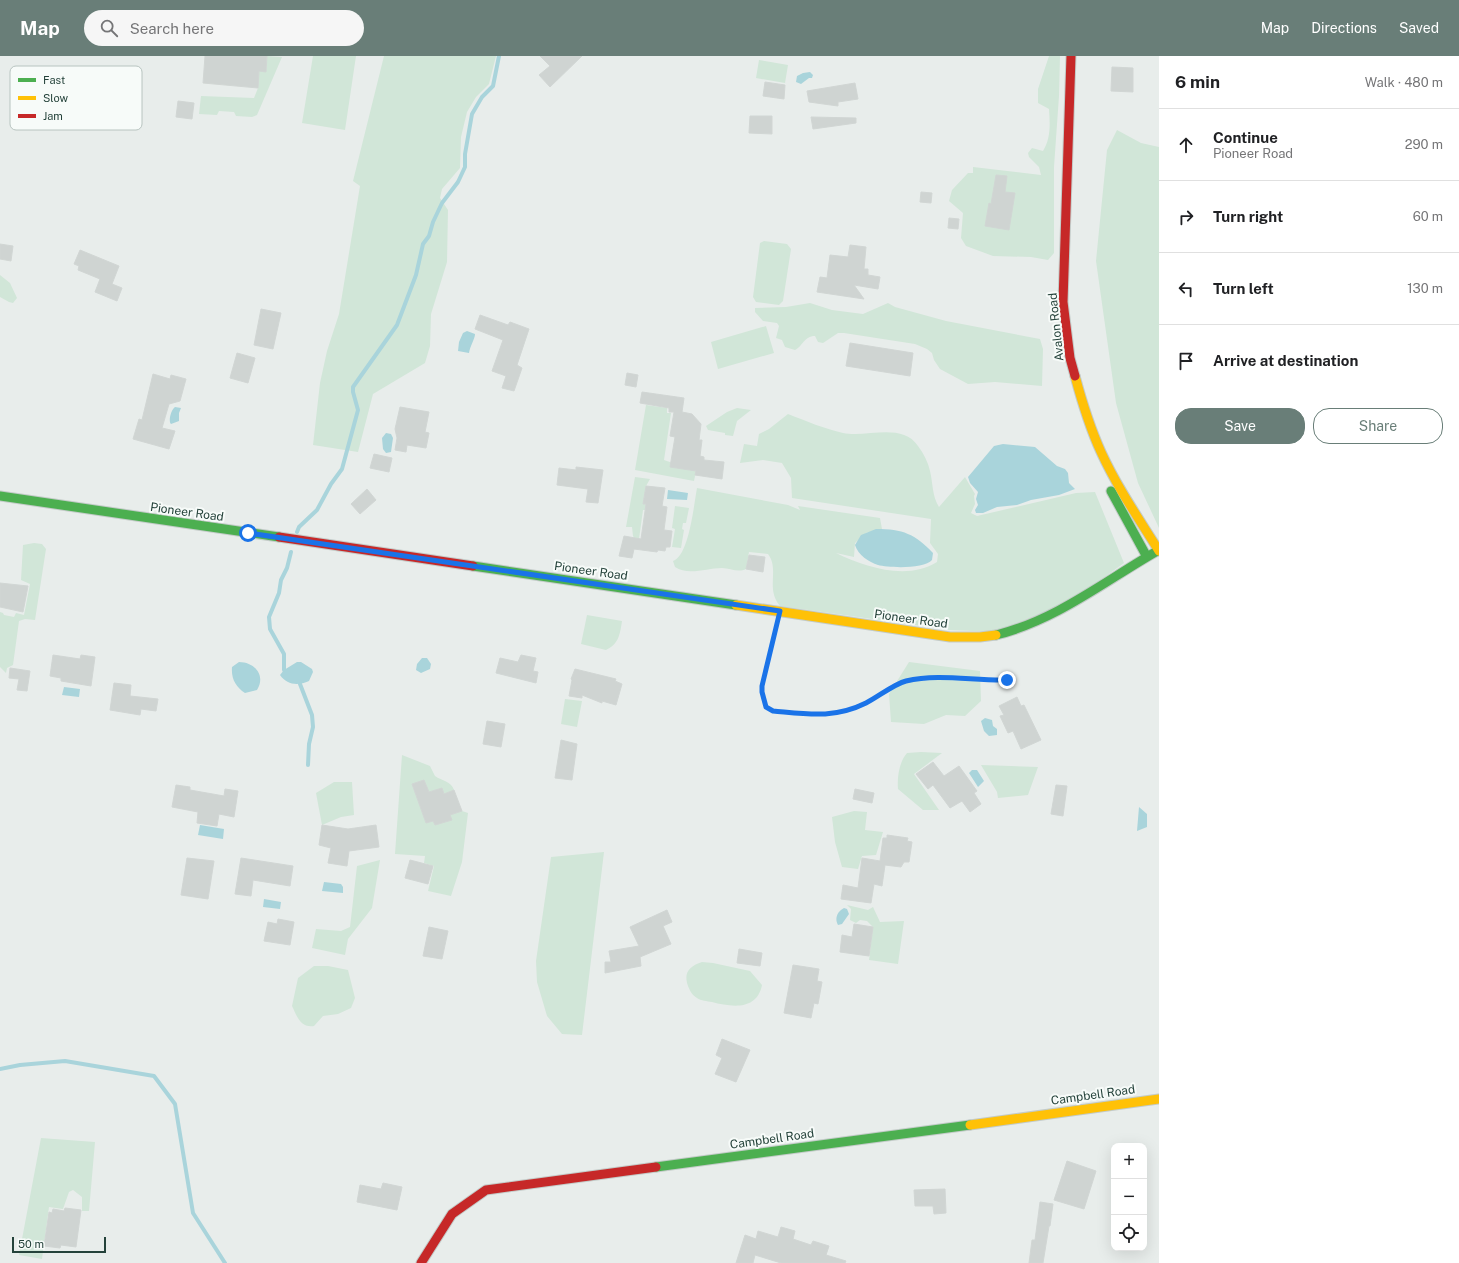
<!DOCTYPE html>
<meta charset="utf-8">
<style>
body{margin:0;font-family:"Public Sans",sans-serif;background:#f6f6f6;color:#202124}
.controls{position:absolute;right:12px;bottom:12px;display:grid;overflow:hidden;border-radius:8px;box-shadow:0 4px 16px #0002}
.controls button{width:36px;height:36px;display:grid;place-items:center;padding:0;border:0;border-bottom:1px solid #e0e0e0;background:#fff;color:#202124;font:20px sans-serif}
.scale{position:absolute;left:12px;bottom:10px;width:94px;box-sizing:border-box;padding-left:4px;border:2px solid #24423a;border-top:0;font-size:11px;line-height:14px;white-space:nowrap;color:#24423a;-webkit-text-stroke:3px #f7fbf9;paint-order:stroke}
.stop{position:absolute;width:12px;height:12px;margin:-9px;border:3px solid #1a73e8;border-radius:50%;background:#fff}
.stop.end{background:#1a73e8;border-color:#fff;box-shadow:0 1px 4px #0008}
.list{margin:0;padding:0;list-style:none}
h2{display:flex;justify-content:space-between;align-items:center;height:52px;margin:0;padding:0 16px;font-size:17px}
h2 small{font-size:13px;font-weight:400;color:#757577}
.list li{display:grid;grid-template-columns:26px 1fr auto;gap:12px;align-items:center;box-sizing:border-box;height:72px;padding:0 16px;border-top:1px solid #e0e0e0}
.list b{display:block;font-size:15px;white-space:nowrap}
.list p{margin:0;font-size:13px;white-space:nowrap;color:#757577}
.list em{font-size:13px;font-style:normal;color:#757577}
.actions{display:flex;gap:8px;padding:12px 16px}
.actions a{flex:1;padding:9px 0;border:1px solid #697e78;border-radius:16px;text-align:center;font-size:14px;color:#697e78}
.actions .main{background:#697e78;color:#fff}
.icon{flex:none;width:22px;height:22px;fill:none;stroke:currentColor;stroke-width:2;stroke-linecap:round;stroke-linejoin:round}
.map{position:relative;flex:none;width:1159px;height:1207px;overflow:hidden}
header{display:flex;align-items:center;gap:24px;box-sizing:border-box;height:56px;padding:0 20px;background:#697e78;color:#fff}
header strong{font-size:19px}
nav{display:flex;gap:22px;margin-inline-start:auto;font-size:14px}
.search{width:280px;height:36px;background:#f6f6f6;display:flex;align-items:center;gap:10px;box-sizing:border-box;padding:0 14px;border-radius:22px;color:#757577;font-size:15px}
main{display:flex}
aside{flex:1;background:#fff}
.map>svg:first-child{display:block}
.green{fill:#d1e6d8}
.water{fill:#a9d4db}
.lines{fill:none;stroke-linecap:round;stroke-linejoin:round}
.stream{stroke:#a9d4db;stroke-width:4}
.building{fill:#cfd4d2;stroke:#d1d6d4}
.fast-casing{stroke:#c3cbc8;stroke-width:11}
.slow-casing{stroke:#c3cbc8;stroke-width:11}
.jam-casing{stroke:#c3cbc8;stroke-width:11}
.path{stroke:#c3ccca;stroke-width:2.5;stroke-dasharray:2 3;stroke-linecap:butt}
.fast{stroke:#4caf50;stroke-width:9}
.slow{stroke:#ffc107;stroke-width:9}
.jam{stroke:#c62828;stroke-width:9}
.route{stroke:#1a73e8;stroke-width:5}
.labels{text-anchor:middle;stroke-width:4;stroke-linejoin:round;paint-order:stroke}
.street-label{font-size:12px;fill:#24423a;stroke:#f7fbf9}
.key{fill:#f7fbf9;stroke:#b8c4c0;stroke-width:1}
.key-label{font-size:11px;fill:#24423a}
</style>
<header>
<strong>Map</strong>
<div class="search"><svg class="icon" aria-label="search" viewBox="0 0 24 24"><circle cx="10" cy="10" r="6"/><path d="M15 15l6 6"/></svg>Search here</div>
<nav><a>Map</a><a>Directions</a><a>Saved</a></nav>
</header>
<main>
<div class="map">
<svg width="1159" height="1207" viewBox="0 0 1159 1207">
<rect width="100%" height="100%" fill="#e8edeb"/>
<path class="green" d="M 267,0 L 282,1 L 257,59 L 252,61 L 236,60 L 234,56 L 219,55 L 217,59 L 199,58 L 201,40 L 254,42 L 258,32 L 259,15 L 266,15 Z
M 313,0 L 356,0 L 345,74 L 302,67 Z
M 384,0 L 496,0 L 489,28 L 476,41 L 467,56 L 461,81 L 460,112 L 442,133 L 440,142 L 448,154 L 447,206 L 431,258 L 430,290 L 425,307 L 373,338 L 358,396 L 313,389 L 320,327 L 327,295 L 339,258 L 360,130 L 353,125 Z
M 1049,0 L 1060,0 L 1059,40 L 1054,111 L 1054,197 L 1048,204 L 1031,201 L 993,200 L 966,190 L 961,182 L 963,157 L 949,145 L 952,134 L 968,117 L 973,117 L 973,111 L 1041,119 L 1039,111 L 1029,101 L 1028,97 L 1032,92 L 1043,95 C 1051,82 1050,68 1049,53 L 1038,47 L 1038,33 Z
M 759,4 L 788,9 L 785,27 L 756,22 Z
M 1117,74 L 1141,87 L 1159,91 L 1159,472 L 1138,427 L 1116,347 L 1096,205 L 1107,94 Z
M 764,185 L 787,188 L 791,193 L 783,245 L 779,249 L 756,246 L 753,241 L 760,187 Z
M 0,219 L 10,227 L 17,242 L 13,247 L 9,246 L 0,241 Z
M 810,247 L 832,254 L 863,258 L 888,247 L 895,251 L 946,265 L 1040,283 L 1043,293 L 1042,330 L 995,326 L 968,328 L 940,313 L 934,304 L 932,297 L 927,293 L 915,288 L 844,277 L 838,277 L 823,287 L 818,286 L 815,280 C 804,280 803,290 795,294 L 785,291 L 782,284 L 776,282 L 779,270 L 777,267 L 763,265 L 755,256 L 755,252 L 786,251 Z
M 766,270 L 774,297 L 718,313 L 711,286 Z
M 646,349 L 667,352 L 667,357 L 671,357 L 664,404 L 696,415 L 694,425 L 635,414 Z
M 737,352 L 751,354 L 737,365 L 733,380 L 725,379 L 725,377 L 708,374 L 706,370 L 727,356 Z
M 788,358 C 806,365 825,373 843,377 C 867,382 902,366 918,390 C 924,398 928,406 930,415 C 933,427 932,440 939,451 L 965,421 L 975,438 L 974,440 L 975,448 L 971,457 L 977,460 L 1076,437 L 1095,436 L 1124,507 L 1073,544 L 996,576 L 950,574 L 780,550 C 765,532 780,514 768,498 L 749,496 L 746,513 C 738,517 730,512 722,512 C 707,512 688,520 675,511 L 673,505 C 689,500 694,448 697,432 L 788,449 L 800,454 L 798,450 L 880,462 L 882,473 L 866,477 L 855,487 L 854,501 L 836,497 C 865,511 907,525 937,506 L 938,498 L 930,487 L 931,463 L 792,442 L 791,422 L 782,407 L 763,404 L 740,407 L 744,388 L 757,390 L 759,378 L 769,373 Z
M 635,421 L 650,423 L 646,430 L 643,448 L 646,448 L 645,454 L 643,454 L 639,483 L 635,483 L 633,480 L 632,471 L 626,471 Z
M 675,450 L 689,452 L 686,467 L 683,467 L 682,473 L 684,474 L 681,492 L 672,491 L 675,473 L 672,472 Z
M 34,487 L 42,488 L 46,493 L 35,564 L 25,563 L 19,565 L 13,609 L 7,612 L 6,617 L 0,611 L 0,556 L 3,557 L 4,559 L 14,561 L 16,557 L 24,559 L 30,528 L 21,524 L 23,489 Z
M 587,559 L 622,565 C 620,578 619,588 606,594 L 581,588 Z
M 909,606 L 980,615 L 981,645 L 965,660 L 946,659 L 924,668 L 891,666 L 889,638 Z
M 565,643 L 582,645 L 577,671 L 561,668 Z
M 921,696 L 942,697 L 914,718 L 939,754 L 923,754 L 898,733 C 897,722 899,706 907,697 Z
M 402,699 L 430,710 L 435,720 C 442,725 451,725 454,734 L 444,738 L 442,732 L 429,736 L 424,724 L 412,728 L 426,767 L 433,765 L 435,769 L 451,764 L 450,759 L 462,755 L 468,757 L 462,806 L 451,840 L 428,835 L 434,810 L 424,807 L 425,800 L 395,798 Z
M 981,709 L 1038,711 L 1028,739 L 998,742 L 997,736 Z
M 334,726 L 352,726 L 354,759 L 341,761 L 322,769 L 316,737 Z
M 854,755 L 867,756 L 865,774 L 883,776 L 876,799 L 862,800 L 858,813 L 842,811 L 835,786 L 832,761 Z
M 604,796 L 582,979 L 562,978 L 547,960 L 537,926 L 536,905 L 551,801 Z
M 380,804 L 372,852 L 348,883 L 345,899 L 312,892 L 316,873 L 341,875 L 350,871 L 357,810 Z
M 847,849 L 868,854 L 873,851 L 880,866 L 904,865 L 898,908 L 869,904 L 873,871 L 867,865 L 860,864 L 856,867 L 850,864 L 851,853 Z
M 702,906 L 713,907 L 750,915 L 762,929 C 757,955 731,951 712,946 C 707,945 701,945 697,942 C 692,939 690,935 688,930 C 683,916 690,910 702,906 Z
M 314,910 L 328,910 L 348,914 L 355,942 L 351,952 L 338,958 L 323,960 L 314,970 C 300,972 297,960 292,950 L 298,922 Z
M 41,1082 L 95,1086 L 89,1155 L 82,1155 L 82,1141 L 73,1134 L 69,1136 L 63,1153 L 49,1151 L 42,1203 L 19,1199 Z"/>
<path class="water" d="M 810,16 L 813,19 L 812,22 L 809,22 L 801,28 L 796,26 L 797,20 L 803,17 Z
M 467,275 L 475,278 C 475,283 470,290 469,297 L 458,295 L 459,286 L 463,277 Z
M 175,351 L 181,352 L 179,357 L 179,365 L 171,368 C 168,365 171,354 175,351 Z
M 386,377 L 391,378 L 393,382 L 391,396 L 386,397 L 383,393 L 382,382 Z
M 1003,388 L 1035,391 L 1057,410 L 1065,413 L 1068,417 L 1069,427 L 1075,433 L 1059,439 L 1031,444 L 1017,449 L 997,451 L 983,457 L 976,457 L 975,454 L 978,449 L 976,443 L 978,436 L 970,427 L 968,421 L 994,390 Z
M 668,434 L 688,437 L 687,444 L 667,443 Z
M 876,473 C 903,473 915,478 933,497 L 932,504 C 925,513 889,512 878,509 C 869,506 858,499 855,489 L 861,479 Z
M 422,602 L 427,602 L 431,608 L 430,613 L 421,617 L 416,614 L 417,608 Z
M 239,606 C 255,606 266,620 257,634 L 245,637 C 236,631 231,623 232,611 Z
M 297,606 L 301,606 L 312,613 L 313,616 L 309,625 C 298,630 287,629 280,619 L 284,614 Z
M 64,631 L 80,633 L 79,641 L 62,639 Z
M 985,662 L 992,664 L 993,670 L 997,673 L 997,679 L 989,680 L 984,675 L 981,665 Z
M 977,714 L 984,725 L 978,731 L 969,717 L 972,714 Z
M 1139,751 L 1147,758 L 1147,771 L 1137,775 Z
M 200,769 L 224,773 L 223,783 L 198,779 Z
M 324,826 L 341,828 L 343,831 L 343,837 L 322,835 Z
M 264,843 L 281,846 L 280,853 L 263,851 Z
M 844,852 L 847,853 L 849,858 L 842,868 L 838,869 C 834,862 838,855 844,852 Z"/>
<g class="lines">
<path class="stream" d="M 297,476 L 299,471 L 317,454 L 331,428 L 342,413 L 358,354 L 353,336 L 353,331 L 397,269 L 416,219 L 423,188 L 429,180 L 433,166 L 442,147 L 458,126 L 465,111 L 465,98 L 472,58 L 482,41 L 493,30 L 499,0
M 284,614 L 284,598 L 270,573 L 269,561 L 279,537 L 281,524 L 287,512 L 291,496
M 300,628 L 312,659 L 313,671 L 309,688 L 308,709
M 0,1013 L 20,1009 L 65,1005 L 154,1020 L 175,1048 L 193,1157 L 225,1207"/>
</g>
<path class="building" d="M 205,0 L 267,0 L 266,16 L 259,15 L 258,32 L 203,27 Z
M 540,0 L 582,0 L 550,31 L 539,19 L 550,10 Z
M 1112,11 L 1133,12 L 1133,36 L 1111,35 Z
M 765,26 L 785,29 L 784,43 L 763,40 Z
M 855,27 L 858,43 L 838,46 L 838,50 L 809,46 L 807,35 Z
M 178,45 L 194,47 L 192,63 L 176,61 Z
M 750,60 L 772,60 L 772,78 L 749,77 Z
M 811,61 L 856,62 L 856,67 L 813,73 Z
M 996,119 L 1007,120 L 1005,136 L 1015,137 L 1009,174 L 985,170 L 989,147 L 991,148 Z
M 921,136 L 932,137 L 931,147 L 920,146 Z
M 949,162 L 959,163 L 958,173 L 948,172 Z
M 0,188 L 13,190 L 11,205 L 0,203 Z
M 850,189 L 866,191 L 864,213 L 868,213 L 868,219 L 880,221 L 878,233 L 854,229 L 864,243 L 817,236 L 820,221 L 827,222 L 830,199 L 848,201 Z
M 80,194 L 119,210 L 112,228 L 122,232 L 117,245 L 95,236 L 100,223 L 78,214 L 79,210 L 74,208 Z
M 261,253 L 281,257 L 273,293 L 254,289 Z
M 480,259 L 508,269 L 510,266 L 529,273 L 517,309 L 522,312 L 514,335 L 502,332 L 506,320 L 492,315 L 503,284 L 475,273 Z
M 850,287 L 913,297 L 910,320 L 846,310 Z
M 237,297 L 255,302 L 248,327 L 230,322 Z
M 627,317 L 638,319 L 636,331 L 625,329 Z
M 153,318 L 170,323 L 171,319 L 186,323 L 180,345 L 169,348 L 162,372 L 175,375 L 169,393 L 133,383 L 139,363 L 142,364 Z
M 642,336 L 684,342 L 682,356 L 692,358 L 701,368 L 699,384 L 702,384 L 700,400 L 704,401 L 704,404 L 724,406 L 722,423 L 695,419 L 696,415 L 670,411 L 675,381 L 670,380 L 674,356 L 669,356 L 669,352 L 640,347 Z
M 400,351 L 429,356 L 425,376 L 429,377 L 426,392 L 407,389 L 406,396 L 395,394 L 397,382 L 395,373 Z
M 374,398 L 392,402 L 389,416 L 370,412 Z
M 576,411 L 603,414 L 598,447 L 586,446 L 588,433 L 557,429 L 559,412 L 576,414 Z
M 646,430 L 665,432 L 662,450 L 667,451 L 664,474 L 672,475 L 670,491 L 666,491 L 665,495 L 658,494 L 657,496 L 634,493 L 632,502 L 619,500 L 624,480 L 641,483 L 646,448 L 643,448 Z
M 367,433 L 376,444 L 360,458 L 351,448 Z
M 749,499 L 765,501 L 763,516 L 746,513 Z
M 0,527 L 28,530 L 23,556 L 0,551 Z
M 53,599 L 80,603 L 81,599 L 95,601 L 91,630 L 61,625 L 61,622 L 50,620 Z
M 521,599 L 536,602 L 533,615 L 538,616 L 536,627 L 496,617 L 500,602 L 518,606 Z
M 10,612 L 30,615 L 27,635 L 17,634 L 19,623 L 9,622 Z
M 575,613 L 616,623 L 615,625 L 622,628 L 616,649 L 602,645 L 602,647 L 582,639 L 582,642 L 569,640 L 572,624 L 571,623 Z
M 114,627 L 131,629 L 130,640 L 158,643 L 156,655 L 141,653 L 140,659 L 110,654 Z
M 1017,641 L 1021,650 L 1024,649 L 1041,684 L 1021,693 L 1013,675 L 1008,677 L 1000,660 L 1004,659 L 999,650 Z
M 487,665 L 505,668 L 501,691 L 483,688 Z
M 561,684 L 577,688 L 572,724 L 555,722 Z
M 933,706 L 944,720 L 959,710 L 977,735 L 974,737 L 981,748 L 970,756 L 962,745 L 950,752 L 933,729 L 928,733 L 916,718 Z
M 424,724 L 429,736 L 442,732 L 444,738 L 454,734 L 462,755 L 450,759 L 452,764 L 435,769 L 433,765 L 426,767 L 412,728 Z
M 176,729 L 190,731 L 190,734 L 224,740 L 225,733 L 238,735 L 234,761 L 219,758 L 217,770 L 197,767 L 198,756 L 172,751 Z
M 1056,729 L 1067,730 L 1063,760 L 1051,758 Z
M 855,733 L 874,737 L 872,747 L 853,743 Z
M 322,769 L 348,773 L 376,769 L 379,791 L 349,795 L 347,810 L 328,807 L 331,792 L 319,789 Z
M 887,779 L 908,782 L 907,785 L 912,786 L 909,806 L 904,806 L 901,811 L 885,809 L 882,830 L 874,828 L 871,847 L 841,843 L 843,829 L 858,832 L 862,802 L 880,805 L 883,782 L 887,782 Z
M 187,802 L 214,805 L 208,843 L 181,839 Z
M 241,802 L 293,810 L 290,830 L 253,824 L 251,840 L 235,838 Z
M 410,804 L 433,810 L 428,828 L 405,822 Z
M 667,854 L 672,866 L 663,870 L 671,888 L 640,901 L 641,910 L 605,917 L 605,906 L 611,906 L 609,895 L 639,890 L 630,871 Z
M 278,863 L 294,866 L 290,889 L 264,885 L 268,866 L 277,868 Z
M 854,868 L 873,871 L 869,900 L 840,896 L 842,879 L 852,881 Z
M 429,871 L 448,875 L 442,903 L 423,900 Z
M 739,893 L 762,897 L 760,910 L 737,907 Z
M 793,909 L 819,913 L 817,925 L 822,926 L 818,948 L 814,947 L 811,962 L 784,957 Z
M 722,983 L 750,994 L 736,1026 L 715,1018 L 722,1002 L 716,999 Z
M 1067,1105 L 1096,1115 L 1084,1153 L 1054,1144 Z
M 383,1127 L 402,1131 L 397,1154 L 357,1146 L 360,1129 L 381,1133 Z
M 945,1133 L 946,1157 L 934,1158 L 933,1150 L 915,1150 L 914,1134 Z
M 1040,1146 L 1053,1148 L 1050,1170 L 1049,1170 L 1043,1207 L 1029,1207 L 1032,1184 L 1035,1184 Z
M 65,1152 L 81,1154 L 76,1191 L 61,1189 L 60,1192 L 44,1190 L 49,1156 L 52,1157 L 53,1153 L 64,1155 Z
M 781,1171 L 795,1175 L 793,1183 L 811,1189 L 813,1185 L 829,1190 L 826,1199 L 846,1205 L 845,1207 L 781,1207 L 755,1199 L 753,1207 L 736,1207 L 745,1179 L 756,1183 L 758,1175 L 778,1181 Z"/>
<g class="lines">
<defs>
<path id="fast" d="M 1111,435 L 1147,501
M 0,440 L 279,481
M 473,510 L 736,549
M 996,579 C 1057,564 1106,524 1159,494
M 656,1111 L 970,1069"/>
<path id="slow" d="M 1075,320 C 1082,346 1090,372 1101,396 C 1117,431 1139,463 1159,495
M 736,549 L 950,581 L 980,581 L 996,579
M 970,1069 L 1159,1043"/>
<path id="jam" d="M 1071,0 L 1063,246 L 1070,302 L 1075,320
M 279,481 L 473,510
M 421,1207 L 452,1158 L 486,1134 L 656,1111"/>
</defs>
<use href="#fast" class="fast-casing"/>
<use href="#slow" class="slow-casing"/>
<use href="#jam" class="jam-casing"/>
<path class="path" d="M 777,568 L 762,630 L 762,636 L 766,651 L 773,655 C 807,658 833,663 866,647 C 878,641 893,628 906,625 C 939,617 973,626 1007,624"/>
<use href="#fast" class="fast"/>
<use href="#slow" class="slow"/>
<use href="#jam" class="jam"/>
</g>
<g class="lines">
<path class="route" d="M 248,477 L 780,555 L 762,630 L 762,636 L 766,651 L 773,655 C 807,658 834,663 866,647 C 878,641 894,628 906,625 C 939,617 973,625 1007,624"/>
</g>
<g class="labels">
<g class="street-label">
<text transform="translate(1056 271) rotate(-96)" y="4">Avalon Road</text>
<text transform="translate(187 456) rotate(8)" y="4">Pioneer Road</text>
<text transform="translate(591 515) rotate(8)" y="4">Pioneer Road</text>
<text transform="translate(911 563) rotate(8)" y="4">Pioneer Road</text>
<text transform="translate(1093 1039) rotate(-8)" y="4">Campbell Road</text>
<text transform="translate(772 1083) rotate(-8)" y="4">Campbell Road</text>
</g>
</g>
<rect x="10" y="10" width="132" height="64" rx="6" class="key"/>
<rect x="18" y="22" width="18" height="4" fill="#4caf50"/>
<rect x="18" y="40" width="18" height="4" fill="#ffc107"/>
<rect x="18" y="58" width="18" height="4" fill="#c62828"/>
<g class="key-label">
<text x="43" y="28">Fast</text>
<text x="43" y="46">Slow</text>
<text x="43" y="64">Jam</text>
</g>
</svg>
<div class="controls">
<button>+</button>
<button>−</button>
<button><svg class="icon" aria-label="locate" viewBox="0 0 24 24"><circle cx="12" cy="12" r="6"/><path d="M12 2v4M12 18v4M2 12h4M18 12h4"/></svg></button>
</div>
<div class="scale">50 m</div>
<div class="stop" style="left:248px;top:477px"></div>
<div class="stop end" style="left:1007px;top:624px"></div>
</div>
<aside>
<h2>6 min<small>Walk · 480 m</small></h2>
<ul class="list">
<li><svg class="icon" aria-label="ahead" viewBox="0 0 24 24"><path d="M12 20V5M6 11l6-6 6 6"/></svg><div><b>Continue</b><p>Pioneer Road</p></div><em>290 m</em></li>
<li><svg class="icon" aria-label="right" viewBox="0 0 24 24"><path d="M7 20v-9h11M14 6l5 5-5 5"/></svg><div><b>Turn right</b></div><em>60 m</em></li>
<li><svg class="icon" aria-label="left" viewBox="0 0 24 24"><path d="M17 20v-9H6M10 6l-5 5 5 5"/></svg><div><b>Turn left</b></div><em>130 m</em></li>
<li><svg class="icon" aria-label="arrive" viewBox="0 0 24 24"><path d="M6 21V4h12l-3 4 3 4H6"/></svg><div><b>Arrive at destination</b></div></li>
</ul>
<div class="actions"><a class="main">Save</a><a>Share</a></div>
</aside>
</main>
